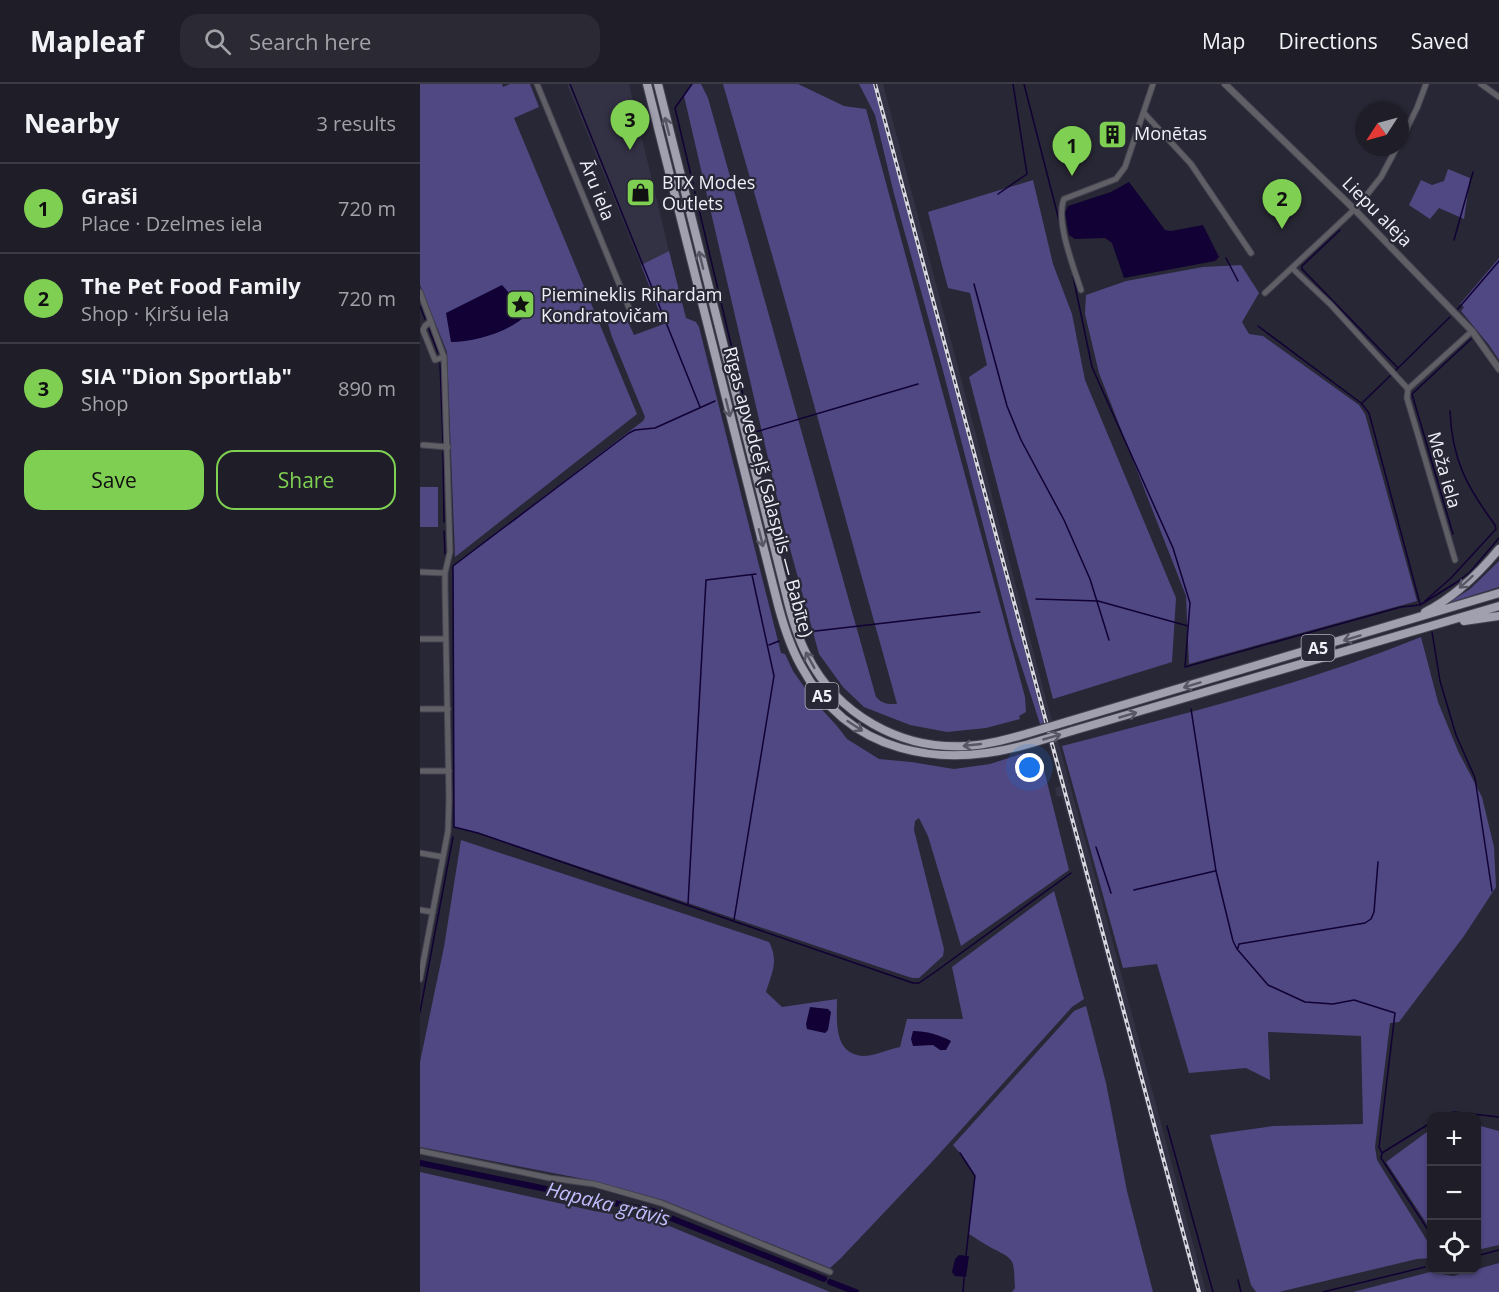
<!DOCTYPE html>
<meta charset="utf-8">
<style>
body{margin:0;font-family:"Open Sans",sans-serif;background:#2b2a34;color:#f1f3f6}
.controls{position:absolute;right:18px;bottom:18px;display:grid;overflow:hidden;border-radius:12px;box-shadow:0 2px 4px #0004}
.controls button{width:54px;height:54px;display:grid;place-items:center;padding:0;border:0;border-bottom:2px solid #3c3b45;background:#1e1d28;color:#f1f3f6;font:30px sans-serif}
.compass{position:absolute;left:935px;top:18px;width:54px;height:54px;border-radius:50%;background:#1e1d28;box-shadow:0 2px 4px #0004;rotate:234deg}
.you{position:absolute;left:610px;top:684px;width:21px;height:21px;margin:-15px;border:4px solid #fff;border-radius:50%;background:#1a73e8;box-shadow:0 0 0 9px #1a73e833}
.badge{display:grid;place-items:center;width:39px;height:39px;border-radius:50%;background:#7fd052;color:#111;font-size:20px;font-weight:700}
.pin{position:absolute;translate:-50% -50px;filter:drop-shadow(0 2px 3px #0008)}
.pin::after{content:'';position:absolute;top:32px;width:21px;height:18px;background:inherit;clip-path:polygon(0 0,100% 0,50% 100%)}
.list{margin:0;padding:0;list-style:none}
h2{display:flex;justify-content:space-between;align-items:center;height:78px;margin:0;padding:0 24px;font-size:26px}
h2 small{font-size:20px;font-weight:400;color:#a1a2a8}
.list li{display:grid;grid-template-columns:39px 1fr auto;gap:18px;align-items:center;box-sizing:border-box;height:90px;padding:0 24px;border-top:2px solid #3c3b45}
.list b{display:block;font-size:22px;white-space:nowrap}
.list p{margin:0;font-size:20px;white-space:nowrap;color:#a1a2a8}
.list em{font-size:20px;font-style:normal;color:#a1a2a8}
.actions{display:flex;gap:12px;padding:18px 24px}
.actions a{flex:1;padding:14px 0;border:2px solid #7fd052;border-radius:18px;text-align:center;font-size:21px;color:#7fd052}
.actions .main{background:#7fd052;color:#111}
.icon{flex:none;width:33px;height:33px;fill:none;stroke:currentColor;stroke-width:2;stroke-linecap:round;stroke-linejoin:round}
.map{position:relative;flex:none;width:1079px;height:1208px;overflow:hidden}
header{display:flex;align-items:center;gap:36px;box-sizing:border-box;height:84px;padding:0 30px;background:#1e1d28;border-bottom:2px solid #3c3b45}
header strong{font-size:28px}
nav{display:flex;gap:33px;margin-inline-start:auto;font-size:21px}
.search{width:420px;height:54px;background:#2b2a34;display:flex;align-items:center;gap:15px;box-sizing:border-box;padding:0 21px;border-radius:18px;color:#a1a2a8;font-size:22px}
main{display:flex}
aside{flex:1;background:#1e1d28}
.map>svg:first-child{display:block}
.built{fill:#333144}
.green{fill:#4f4882}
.water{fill:#110134}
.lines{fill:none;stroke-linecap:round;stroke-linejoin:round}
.stream{stroke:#110134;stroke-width:1.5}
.canal{stroke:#110134;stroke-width:6}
.minor-casing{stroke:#444350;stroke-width:7}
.tertiary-casing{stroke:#444350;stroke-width:8}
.trunk-casing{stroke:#444350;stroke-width:10}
.minor{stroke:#605f66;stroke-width:5}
.tertiary{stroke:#605f66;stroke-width:6}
.trunk{stroke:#a0a0af;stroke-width:8}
.rail-casing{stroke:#d9d8e1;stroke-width:4}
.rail{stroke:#282735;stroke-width:1.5;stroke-dasharray:4.5;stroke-linecap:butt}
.trunk-bridge-casing{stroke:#444350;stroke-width:10;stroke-linecap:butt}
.trunk-bridge{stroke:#a0a0af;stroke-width:8}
.oneway{stroke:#585766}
.labels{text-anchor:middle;stroke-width:4.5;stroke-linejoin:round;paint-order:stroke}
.shield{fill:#282735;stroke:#b4b3be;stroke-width:1.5}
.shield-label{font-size:16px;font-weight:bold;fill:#f0eff8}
.poi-label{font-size:18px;fill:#f0eff8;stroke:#282735;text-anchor:start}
.street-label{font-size:18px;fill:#f0eff8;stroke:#282735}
.water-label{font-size:20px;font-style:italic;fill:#c2bdfd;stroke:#282735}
</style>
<header>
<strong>Mapleaf</strong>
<div class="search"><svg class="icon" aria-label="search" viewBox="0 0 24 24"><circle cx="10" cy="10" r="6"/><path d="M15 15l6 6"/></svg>Search here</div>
<nav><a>Map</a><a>Directions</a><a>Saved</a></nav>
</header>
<main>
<aside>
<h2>Nearby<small>3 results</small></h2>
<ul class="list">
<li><span class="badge">1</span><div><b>Graši</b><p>Place · Dzelmes iela</p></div><em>720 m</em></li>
<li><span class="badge">2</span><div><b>The Pet Food Family</b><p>Shop · Ķiršu iela</p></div><em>720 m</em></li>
<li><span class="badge">3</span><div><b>SIA &quot;Dion Sportlab&quot;</b><p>Shop</p></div><em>890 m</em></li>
</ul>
<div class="actions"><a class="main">Save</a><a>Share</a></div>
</aside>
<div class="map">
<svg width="1079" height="1208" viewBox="0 0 1079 1208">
<rect width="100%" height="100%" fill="#282735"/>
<path class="built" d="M 147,0 L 209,0 L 249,167 L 221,181 Z
M 453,0 L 463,0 L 625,611 L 632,637 L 624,639 Z
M 638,657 L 682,818 L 786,1208 L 776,1208 L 642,712 L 637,713 L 635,704 L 640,702 L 628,659 Z"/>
<path class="green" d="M 0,0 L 82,0 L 83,3 L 90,0 L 110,0 L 119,23 L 94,34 L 217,330 L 35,473 L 27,268 L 0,201 Z
M 272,0 L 281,0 L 288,14 L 456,613 C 462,620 468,620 477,620 L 363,209 L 303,0 L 378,0 L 424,22 L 446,25 L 605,613 L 606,628 L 599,632 L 600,635 L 566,644 L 527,648 L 490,641 L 444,623 L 423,603 L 399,570 L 364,443 L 264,12 Z
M 439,0 L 453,0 L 624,639 L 620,640 L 593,556 L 522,283 L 474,110 L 455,31 Z
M 1028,85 L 1050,94 L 1044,135 L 1019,124 L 1010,135 L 989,121 L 1001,96 L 1012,101 L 1024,97 Z
M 613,96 L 633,180 L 652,230 L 665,296 L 756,514 L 752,578 L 633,615 L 549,293 L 567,281 L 550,209 L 528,204 L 508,128 Z
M 249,167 L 266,234 L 276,238 L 279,243 L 361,569 L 365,570 L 373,587 L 394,617 L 417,642 L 427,655 L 459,675 L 491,678 L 534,685 L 570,680 L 604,669 L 605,680 L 615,679 L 623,682 L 649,786 L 541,862 L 508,752 L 499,734 L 495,737 L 494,746 L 524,865 L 523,872 L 499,894 L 492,894 L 59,749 L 34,743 L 33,482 L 223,337 L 225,333 L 192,253 L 188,240 L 190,236 L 204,229 L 214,251 L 244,240 L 221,181 Z
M 1079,174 L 1079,276 L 1069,261 L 1041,227 L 1044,223 L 1040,220 Z
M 821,181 L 839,209 L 822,238 L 829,250 L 843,252 L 939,321 L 945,330 L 997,517 L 769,580 L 766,512 L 679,289 L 665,230 L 666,211 L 706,197 L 783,183 Z
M 0,403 L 18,403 L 18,443 L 0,443 Z
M 1079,477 L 1079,503 L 1028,519 L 1050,505 Z
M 1001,553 L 1018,618 L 1038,667 L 1062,713 L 1074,763 L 1076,803 L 1044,852 L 979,938 L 970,939 L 955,1063 L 957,1076 L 1011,1163 L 1011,1174 L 997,1175 L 859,1208 L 836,1208 L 831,1201 L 790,1051 L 853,1042 L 943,1040 L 941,952 L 848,948 L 850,996 L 826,984 L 769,989 L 737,880 L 703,884 L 642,662 C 763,630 885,600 1001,553 Z
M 41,756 L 349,858 C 359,877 352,888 346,908 L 362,923 L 417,915 C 417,936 413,970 443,972 C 454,972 469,965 480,963 L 487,935 L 543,935 L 532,883 L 634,807 L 664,915 L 652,923 L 511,1079 L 420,1175 L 410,1184 L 243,1116 L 174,1097 L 0,1063 L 0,978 L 24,863 Z
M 666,922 L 686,999 L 707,1107 L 733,1208 L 592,1208 L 595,1204 C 593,1174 597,1177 570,1163 C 562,1159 556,1154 549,1150 L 555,1092 L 540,1069 L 533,1061 L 654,927 Z
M 1057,1041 L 1079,1047 L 1079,1161 L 1057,1166 Z
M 1011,1045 L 1011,1146 L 966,1078 Z
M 0,1088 L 174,1127 L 237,1137 L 410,1208 L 0,1208 Z
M 1079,1179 L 1079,1208 L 933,1208 L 1010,1188 L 1033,1192 Z"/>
<path class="water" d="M 709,98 L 745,146 L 751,147 L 783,141 L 799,173 L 795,177 L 704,194 L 692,159 L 685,154 L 655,155 L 649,151 L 645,129 L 648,122 L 691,108 Z
M 82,201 L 90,210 L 102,235 C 84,249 53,258 31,258 L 26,229 Z
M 390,923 L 408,925 L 411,928 L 408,946 L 405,949 L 387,945 L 386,940 Z
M 493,947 C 506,947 520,951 531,957 L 526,966 L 520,966 L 513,961 L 493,962 L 491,955 Z
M 539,1171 L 549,1172 L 546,1193 L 535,1192 L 532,1188 L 535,1175 Z"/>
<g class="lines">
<path class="stream" d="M 150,0 L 280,323
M 272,0 L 255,24 L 332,349 L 498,300
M 604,0 L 641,144
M 578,110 L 607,90 L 593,0
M 920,146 L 882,182 L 882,185 L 978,284
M 1034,156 L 1053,88
M 806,174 L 818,197
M 653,192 L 672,283 L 753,464 L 770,519 L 765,583 L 981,523 L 1000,521 L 1037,498 L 1050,488 L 1079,454
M 554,200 L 587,322 L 601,356 L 644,436 L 670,495 L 689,556
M 0,222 L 5,235
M 1037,226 L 1079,177
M 838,242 L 941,319 L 949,329 L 1000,520
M 9,245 L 18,269
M 20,279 L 23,358
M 975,287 L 1030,233
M 295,317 L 235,344 L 215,346 L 209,349 L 33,482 L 34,743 L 58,749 L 493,899 L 499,899 L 515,888 L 651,789
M 942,319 L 971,291
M 23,368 L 24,438
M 24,447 L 25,470
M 1033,450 L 992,310 L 1051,255
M 616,515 L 678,517 L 768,542
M 1005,517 L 1031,494 L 1076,445 L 1075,441 C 1047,403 1032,376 1030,327
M 387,548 L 560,528
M 1012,548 L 1020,597 L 1036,651 L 1055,694 L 1072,807
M 349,561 L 359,557
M 771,625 L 796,787 L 813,857 L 817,865 L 848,901 L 885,918 L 913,920 L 934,916 L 975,929 L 959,1063 L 962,1069 L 1012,1038
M 676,763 L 691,809
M 714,806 L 795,787
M 268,820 L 286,496 L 336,490
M 314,836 L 354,592 L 332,491
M 818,864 L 819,860 L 945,839 L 951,835 L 954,828 L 958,778
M 0,928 L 33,753
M 1024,1032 L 1034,1028 L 1079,1033
M 747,1042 L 793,1208
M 540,1069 L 555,1092 L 546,1171
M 962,1070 L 961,1074 L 1012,1152
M 1056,1172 L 1079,1166
M 818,1196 L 821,1208
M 543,1208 L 544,1194
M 903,1208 L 1005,1183"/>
<path class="canal" d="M 0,1079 L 233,1127 L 404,1195
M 410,1198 L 436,1208"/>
<defs>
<path id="minor" d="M 117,0 L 209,224
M 1061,0 L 1079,13
M 724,29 L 771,80 L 831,169
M 980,58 L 997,24 L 1006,0
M 872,184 L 911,221 L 988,305 L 1052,247
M 661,206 C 654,184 635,137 644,115 L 696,95 L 705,83 L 733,0
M 0,208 L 24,273 L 30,468 L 25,489 L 25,504 L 29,715 L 28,747 L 0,895
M 845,209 L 938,122 L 961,93 L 977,63
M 11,237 L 5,242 L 3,246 L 15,276 L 24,273
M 988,305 L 987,314 L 1035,476
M 3,361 L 28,363
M 0,488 L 25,489
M 0,555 L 26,555
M 0,625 L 28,625
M 0,687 L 29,687
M 0,769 L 23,773
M 0,826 L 13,828
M 0,1067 L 130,1094 L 174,1100 L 241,1119 L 410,1188"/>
<path id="tertiary" d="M 805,0 L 934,125 L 1052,247 L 1079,285"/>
<path id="trunk" d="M 227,0 L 355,509 C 361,534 368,559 381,582 C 429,671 522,686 612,659
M 238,0 L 366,510 C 371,531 377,552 387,571 C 417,630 480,666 546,662 C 568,661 589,655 609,649
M 1005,528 C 1033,514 1059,489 1079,465
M 1044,537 L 1079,532
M 649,637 L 1079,509
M 652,647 L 1079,522"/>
</defs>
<use href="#minor" class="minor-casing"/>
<use href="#tertiary" class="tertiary-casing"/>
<use href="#trunk" class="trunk-casing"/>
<use href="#minor" class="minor"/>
<use href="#tertiary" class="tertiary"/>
<use href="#trunk" class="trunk"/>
<defs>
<path id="rail" d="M 455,0 L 779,1208"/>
</defs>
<use href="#rail" class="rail-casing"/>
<use href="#rail" class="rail"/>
<defs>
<path id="trunk-bridge" d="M 609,649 L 649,637
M 612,659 L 652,647"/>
</defs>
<use href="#trunk-bridge" class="trunk-bridge-casing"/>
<use href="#trunk-bridge" class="trunk-bridge"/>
</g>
<defs><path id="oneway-shaft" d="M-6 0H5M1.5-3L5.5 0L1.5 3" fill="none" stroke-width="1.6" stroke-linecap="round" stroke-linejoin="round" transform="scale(1.5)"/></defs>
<g class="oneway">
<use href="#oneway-shaft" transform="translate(247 42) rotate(-104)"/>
<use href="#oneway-shaft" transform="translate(281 176) rotate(-104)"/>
<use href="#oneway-shaft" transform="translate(308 324) rotate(76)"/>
<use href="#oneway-shaft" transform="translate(341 454) rotate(76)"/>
<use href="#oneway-shaft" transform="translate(1046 498) rotate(138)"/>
<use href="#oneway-shaft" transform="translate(932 554) rotate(163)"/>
<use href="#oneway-shaft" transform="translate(390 576) rotate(-119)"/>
<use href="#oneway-shaft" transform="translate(772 601) rotate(163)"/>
<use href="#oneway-shaft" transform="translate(708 631) rotate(-16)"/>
<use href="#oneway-shaft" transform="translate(435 642) rotate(33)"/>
<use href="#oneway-shaft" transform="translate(632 653) rotate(-16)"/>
<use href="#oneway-shaft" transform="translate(552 661) rotate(174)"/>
</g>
<defs>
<symbol id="building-square" viewBox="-11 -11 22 22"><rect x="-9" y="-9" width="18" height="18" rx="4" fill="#7fd052" stroke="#282735"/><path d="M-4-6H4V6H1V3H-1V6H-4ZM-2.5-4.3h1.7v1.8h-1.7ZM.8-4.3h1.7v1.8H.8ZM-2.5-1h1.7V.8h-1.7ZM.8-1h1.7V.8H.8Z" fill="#111"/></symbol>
<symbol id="shop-square" viewBox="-11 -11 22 22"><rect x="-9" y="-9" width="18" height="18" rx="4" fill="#7fd052" stroke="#282735"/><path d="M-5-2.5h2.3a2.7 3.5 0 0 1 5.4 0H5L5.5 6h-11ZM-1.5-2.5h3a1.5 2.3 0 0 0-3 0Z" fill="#111"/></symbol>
<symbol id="sight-square" viewBox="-11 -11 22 22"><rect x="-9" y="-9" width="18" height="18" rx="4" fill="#7fd052" stroke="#282735"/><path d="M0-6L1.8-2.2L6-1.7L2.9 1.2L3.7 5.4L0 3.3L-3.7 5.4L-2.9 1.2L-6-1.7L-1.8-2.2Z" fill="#111"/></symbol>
</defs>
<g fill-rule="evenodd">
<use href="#building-square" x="676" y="34" width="33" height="33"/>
<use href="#shop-square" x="204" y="92" width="33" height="33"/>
<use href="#sight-square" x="84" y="204" width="33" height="33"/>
</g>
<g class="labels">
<g class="shield">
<rect x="881.5" y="551" width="33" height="26" rx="4.5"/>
<rect x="385.5" y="599" width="33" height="26" rx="4.5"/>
</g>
<g class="shield-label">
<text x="898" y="570">A5</text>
<text x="402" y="618">A5</text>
</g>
<g class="poi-label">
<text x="714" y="56">Monētas</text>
<text x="242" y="105">BTX Modes<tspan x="242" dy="21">Outlets</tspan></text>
<text x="121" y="217">Piemineklis Rihardam<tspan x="121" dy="21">Kondratovičam</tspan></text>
</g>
<g class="street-label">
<text transform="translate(177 106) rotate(68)" y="6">Āru iela</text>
<text transform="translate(957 128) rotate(45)" y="6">Liepu aleja</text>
<text transform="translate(1024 386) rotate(74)" y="6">Meža iela</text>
<text transform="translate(348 408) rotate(75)" y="6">Rīgas apvedceļš (Salaspils — Babīte)</text>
</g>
<g class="water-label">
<text transform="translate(188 1120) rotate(14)" y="7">Hapaka grāvis</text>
</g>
</g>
</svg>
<div class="controls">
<button>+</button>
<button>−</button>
<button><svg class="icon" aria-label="locate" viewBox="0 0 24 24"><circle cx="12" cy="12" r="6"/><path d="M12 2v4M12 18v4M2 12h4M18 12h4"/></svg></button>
</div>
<svg class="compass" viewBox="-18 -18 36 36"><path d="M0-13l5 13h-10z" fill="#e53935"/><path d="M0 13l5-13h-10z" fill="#a1a2a8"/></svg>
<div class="you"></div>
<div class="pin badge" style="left:652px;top:92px">1</div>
<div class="pin badge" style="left:862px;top:145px">2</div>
<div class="pin badge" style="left:210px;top:66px">3</div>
</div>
</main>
